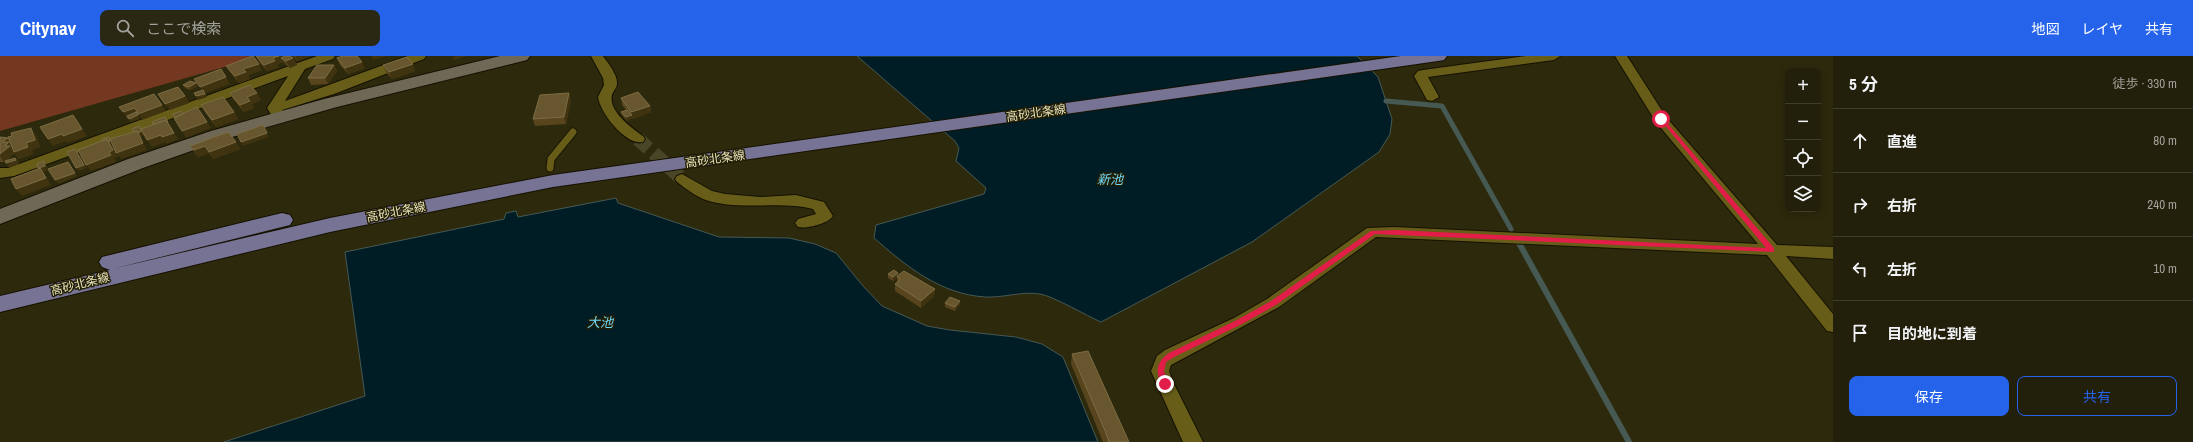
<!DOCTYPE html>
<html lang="ja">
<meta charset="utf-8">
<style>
body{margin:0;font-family:"Archivo Narrow","Noto Sans JP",sans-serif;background:#2a2713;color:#f1f3f6}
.controls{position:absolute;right:12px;top:12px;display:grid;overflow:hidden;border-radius:8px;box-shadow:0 2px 10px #0003}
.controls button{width:36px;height:36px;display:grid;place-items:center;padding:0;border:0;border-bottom:1px solid #3f3d2b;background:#221f0a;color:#f1f3f6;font:20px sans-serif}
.stop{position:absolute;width:12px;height:12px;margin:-9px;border:3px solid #e11d48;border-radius:50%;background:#fff}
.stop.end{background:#e11d48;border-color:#fff;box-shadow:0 1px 4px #0008}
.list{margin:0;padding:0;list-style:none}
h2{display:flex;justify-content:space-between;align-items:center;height:52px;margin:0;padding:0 16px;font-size:17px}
h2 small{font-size:13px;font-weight:400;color:#a2a29c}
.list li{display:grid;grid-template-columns:26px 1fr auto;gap:12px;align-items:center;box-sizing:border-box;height:64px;padding:0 16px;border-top:1px solid #3f3d2b}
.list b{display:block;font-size:15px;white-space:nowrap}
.list em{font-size:13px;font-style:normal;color:#a2a29c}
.actions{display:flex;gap:8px;padding:12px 16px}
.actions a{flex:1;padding:9px 0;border:1px solid #2563eb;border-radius:8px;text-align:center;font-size:14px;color:#2563eb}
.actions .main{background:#2563eb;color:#fff}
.icon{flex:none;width:22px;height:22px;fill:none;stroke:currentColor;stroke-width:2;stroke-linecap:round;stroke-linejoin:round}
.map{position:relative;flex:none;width:1833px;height:386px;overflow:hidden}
header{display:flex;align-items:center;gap:24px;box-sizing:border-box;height:56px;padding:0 20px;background:#2563eb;color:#fff}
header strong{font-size:19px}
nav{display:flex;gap:22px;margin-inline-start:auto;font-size:14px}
.search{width:280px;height:36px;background:#2a2713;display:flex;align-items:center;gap:10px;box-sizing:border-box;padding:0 14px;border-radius:8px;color:#a2a29c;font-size:15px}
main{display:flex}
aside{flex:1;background:#221f0a}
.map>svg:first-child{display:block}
.green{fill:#743820}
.water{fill:#001d26;stroke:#465953}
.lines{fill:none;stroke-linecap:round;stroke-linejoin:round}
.stream-far1{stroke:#465953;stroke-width:5}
.stream{stroke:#465953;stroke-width:6}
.street-tunnel{stroke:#494527;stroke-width:14;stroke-dasharray:14 7;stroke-linecap:butt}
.lane-casing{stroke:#151100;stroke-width:9}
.street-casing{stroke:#151100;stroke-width:2}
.secondary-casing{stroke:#151100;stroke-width:2}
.primary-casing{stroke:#151100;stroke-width:2}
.lane{stroke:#675d19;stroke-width:7}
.street{fill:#675d19;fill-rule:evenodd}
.secondary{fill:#6f6857;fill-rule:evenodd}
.primary{fill:#777395;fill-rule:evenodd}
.wall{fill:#58451d}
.shaded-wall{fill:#40330f}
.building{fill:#68562e;stroke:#7c6d44}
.route{fill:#e11d48}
.labels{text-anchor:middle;stroke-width:3;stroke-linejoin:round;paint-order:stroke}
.street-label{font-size:12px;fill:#eae5bc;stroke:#231f04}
.water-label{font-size:13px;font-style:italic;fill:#6cd5f6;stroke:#231f04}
</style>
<header>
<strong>Citynav</strong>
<div class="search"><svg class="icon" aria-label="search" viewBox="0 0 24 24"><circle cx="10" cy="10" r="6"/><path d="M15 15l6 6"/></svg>ここで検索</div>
<nav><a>地図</a><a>レイヤ</a><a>共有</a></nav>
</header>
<main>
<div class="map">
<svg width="1833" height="386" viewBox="0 0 1833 386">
<rect width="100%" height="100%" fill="#2d290d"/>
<path class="green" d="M 0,0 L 253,0 L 242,6 L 0,75 Z"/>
<path class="water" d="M 857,0 L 1357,0 L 1378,21 L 1392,63 L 1390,78 L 1379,96 L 1252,186 L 1101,266 C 1087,260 1053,240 1040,238 C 1022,235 1003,242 985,241 C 940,238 906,210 874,182 L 876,169 L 984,138 L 986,132 L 956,105 L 959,92 L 955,85 Z
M 616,142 L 618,147 L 719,181 L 789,182 L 815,188 L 836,197 L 863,230 L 882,250 L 927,270 L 950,274 L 1016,281 L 1042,288 L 1063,301 L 1098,386 L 224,386 L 365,340 L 345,196 L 504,163 L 506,157 L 516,155 L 518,161 Z"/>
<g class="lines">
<path class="stream-far1" d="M 1386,45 L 1442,50 L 1511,173"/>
<path class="stream" d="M 1519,187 L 1629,386"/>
<path class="street-tunnel" d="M 638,83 L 682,123"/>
<defs>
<path id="lane" d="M 550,112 L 551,103 L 573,76"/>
<path id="street" d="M 317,0 L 335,0 L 333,3 L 305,13 L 285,45 L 408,0 L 426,0 L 424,3 L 334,38 L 282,54 L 284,57 L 282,60 L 272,60 L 267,52 L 288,20 L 14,120 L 0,122 L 0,112 L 8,112 Z
M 591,0 L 603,0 C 608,7 618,19 617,28 C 617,32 613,35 612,39 C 608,55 632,72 643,80 L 645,83 L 643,86 C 626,90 600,57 598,41 L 604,29 L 603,22 Z
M 1526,0 L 1560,0 L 1554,4 L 1428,21 L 1439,41 L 1432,45 L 1427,44 L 1414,20 L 1418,15 L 1423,14 Z
M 1615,0 L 1627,0 L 1666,61 L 1777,189 L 1833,191 L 1833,203 L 1786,200 L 1833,258 L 1833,276 L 1827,275 L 1767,199 L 1376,181 L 1279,251 L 1171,309 L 1169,315 L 1174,328 L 1203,386 L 1183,386 L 1151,315 L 1157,300 L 1165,294 L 1234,262 L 1267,243 L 1367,172 L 1395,171 L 1758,188 L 1656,66 Z
M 682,118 L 712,135 L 725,138 L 760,141 L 796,139 L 824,146 L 833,160 C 828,168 806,173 798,171 L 795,167 L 798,163 L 816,158 L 813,153 C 778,144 739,156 703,143 C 694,139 685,132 677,126 L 675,123 L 677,120 Z"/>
<path id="secondary" d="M 500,0 L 530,0 L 527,4 L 337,51 L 225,83 L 143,112 L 0,168 L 0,153 L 128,103 L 211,75 L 324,43 Z"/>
<path id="primary" d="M 1401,0 L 1447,0 L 1444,4 L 1438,5 L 553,131 L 330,176 L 0,256 L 0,240 L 110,214 L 102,211 L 99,206 L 102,201 L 282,157 L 290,159 L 293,164 L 290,169 L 112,213 L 330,162 L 553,119 Z"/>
</defs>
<use href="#lane" class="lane-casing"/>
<use href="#street" class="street-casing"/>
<use href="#secondary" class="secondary-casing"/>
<use href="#primary" class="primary-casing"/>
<use href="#lane" class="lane"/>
<use href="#street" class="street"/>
<use href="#secondary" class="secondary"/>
<use href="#primary" class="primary"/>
</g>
<path class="wall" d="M 256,0 L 283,0 L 283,1 L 293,2 L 297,9 L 290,12 L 285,8 L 284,6 L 277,8 L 279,11 L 267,15 L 260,7 Z
M 293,0 L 310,0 L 297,5 Z
M 337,2 L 365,12 L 348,18 L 340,9 Z
M 334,9 L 337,15 L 328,28 L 311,29 L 308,22 Z
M 383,9 L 415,15 L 392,23 L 386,16 Z
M 226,10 L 262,14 L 248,19 L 250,23 L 239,27 L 230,16 Z
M 183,29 L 198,30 L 191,34 L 185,32 Z
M 230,37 L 261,44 L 252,48 L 254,52 L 244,56 L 233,43 Z
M 158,38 L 185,40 L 189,47 L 170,54 Z
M 621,42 L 650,50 L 651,56 L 633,63 L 632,62 L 627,65 L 622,59 L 621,56 L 626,54 L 622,49 Z
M 571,44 L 566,68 L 535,70 L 533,63 Z
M 201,49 L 234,56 L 238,63 L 216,71 L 205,56 Z
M 36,79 L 40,91 L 32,94 L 33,98 L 19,103 L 14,97 L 6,105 L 15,102 L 18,105 L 19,108 L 9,111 L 5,105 L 4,106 L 0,106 L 0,81 L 8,82 L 9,83 Z
M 236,86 L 240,93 L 213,103 L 209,97 L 198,101 L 190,90 Z
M 898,217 L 898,220 L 935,233 L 934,240 L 921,252 L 895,235 L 895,228 L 897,226 L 897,222 L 893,225 L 888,222 L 888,218 Z
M 945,247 L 960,248 L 955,255 L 945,251 Z
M 1072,298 L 1129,386 L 1103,386 L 1071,308 Z"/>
<path class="shaded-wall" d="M 279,0 L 283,0 L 285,4 L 281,2 L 284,6 L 277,8 L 279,11 L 267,15 L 264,9 L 273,2 Z
M 295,0 L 310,0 L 297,5 Z
M 372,0 L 387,0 L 373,4 Z
M 455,0 L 467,0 L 454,4 L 453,1 Z
M 293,2 L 297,9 L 290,12 L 286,5 Z
M 362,6 L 365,12 L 348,18 L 345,12 Z
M 259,8 L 262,14 L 248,19 L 250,23 L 239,27 L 235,20 L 243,13 Z
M 413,8 L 415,15 L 392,23 L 389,16 Z
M 334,9 L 337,15 L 328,28 L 325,22 Z
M 226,21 L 230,28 L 205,37 L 207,41 L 198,44 L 196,40 L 204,37 L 200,31 Z
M 196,27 L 198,30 L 191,34 L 189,31 Z
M 257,37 L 261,44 L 252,48 L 254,52 L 244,56 L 240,49 L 247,41 Z
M 569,37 L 571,44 L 566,68 L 564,61 Z
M 185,40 L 189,47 L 170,54 L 165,48 Z
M 162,49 L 166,55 L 142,64 L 139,59 L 138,59 L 140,63 L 131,66 L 129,63 L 127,63 L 123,56 L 135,52 Z
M 650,50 L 651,56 L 633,63 L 631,56 Z
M 234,56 L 238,63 L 216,71 L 212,64 Z
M 73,59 L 87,80 L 68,87 L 66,85 L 53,90 L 48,83 Z
M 632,59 L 633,62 L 627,65 L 626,61 Z
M 166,64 L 178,83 L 166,88 L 166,86 L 152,91 L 147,84 Z
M 207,66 L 211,72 L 186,82 L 182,75 Z
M 263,69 L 269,81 L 243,90 L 241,86 Z
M 31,72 L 36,79 L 40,91 L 32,94 L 33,98 L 19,103 L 14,97 L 4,106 L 0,100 L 2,86 L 8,82 L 13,88 Z
M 143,75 L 145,79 L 140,81 L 147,94 L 121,103 L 116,97 L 136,78 Z
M 109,81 L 111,84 L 113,88 L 111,89 L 118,101 L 114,102 L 116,106 L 91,115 L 86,109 L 106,91 Z
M 236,86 L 240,93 L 213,103 L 209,96 Z
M 205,90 L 209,97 L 198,101 L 194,94 Z
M 75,93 L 87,112 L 79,115 L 76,112 Z
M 15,102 L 18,105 L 19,108 L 9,111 L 6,107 Z
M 44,105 L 46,109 L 48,114 L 43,116 L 51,129 L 22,140 L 16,133 L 38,112 Z
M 68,106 L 77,120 L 58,128 L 55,124 Z
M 898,217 L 898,221 L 897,220 L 897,222 L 893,225 L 893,221 Z
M 935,233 L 934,240 L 921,252 L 921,245 Z
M 960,245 L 960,248 L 955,255 L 955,251 Z"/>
<path class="building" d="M 253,0 L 259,8 L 243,13 L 246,16 L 235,20 L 226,10 Z
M 256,0 L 279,0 L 273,2 L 275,5 L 264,9 Z
M 285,0 L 290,0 L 293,2 L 286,5 L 281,2 Z
M 343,0 L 357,0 L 362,6 L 345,12 L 337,2 Z
M 407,1 L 413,8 L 389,16 L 383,9 Z
M 317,9 L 334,9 L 325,22 L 308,22 Z
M 221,13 L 226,21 L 200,31 L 194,23 Z
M 190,25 L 196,27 L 189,31 L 183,29 Z
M 250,29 L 257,37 L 247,41 L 250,45 L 240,49 L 230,37 Z
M 178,31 L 185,40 L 165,48 L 158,38 Z
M 203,34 L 205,38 L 196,40 L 194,37 Z
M 638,36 L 650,50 L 631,56 L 621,42 Z
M 569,37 L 564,61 L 533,63 L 540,39 Z
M 154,38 L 162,49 L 138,58 L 135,52 L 123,56 L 119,51 Z
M 223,41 L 234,56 L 212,64 L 201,49 Z
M 197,51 L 207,66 L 182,75 L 174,62 Z
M 627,54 L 632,59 L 626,61 L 621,56 Z
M 181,55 L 183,58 L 175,62 L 173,58 Z
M 136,56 L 138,59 L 129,63 L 127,60 Z
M 73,59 L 82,73 L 63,80 L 62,78 L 48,83 L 40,71 Z
M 165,61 L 168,66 L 166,64 L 153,68 L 152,66 Z
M 166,64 L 174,77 L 162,81 L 161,79 L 147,84 L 141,73 Z
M 263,69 L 267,77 L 241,86 L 237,78 Z
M 139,70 L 142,75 L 138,77 L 137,75 L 134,76 L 132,73 Z
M 31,72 L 35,84 L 26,87 L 28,91 L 14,96 L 8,81 L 12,80 L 11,77 Z
M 137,75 L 143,87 L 116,97 L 110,83 Z
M 228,76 L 236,86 L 209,96 L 205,90 L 194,94 L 190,90 Z
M 0,81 L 8,82 L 2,86 L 9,86 L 5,90 L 10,90 L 0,98 Z
M 109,81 L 110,85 L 108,86 L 107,83 L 103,85 L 102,83 Z
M 107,83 L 113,94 L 109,96 L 111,99 L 86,109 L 78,94 Z
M 75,93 L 84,109 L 76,112 L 67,96 Z
M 15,102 L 16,104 L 6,107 L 5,105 Z
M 44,105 L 45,110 L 38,112 L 37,108 Z
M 68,106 L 75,117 L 55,124 L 48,113 Z
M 40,112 L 46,122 L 16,133 L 11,123 Z
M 894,214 L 898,217 L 893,221 L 888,218 Z
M 904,215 L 935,233 L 921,245 L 895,228 L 900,224 L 897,220 Z
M 950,241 L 960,245 L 955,251 L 945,247 Z
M 1088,295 L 1129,386 L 1109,386 L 1106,377 L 1072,298 Z"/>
<path class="route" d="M 1659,62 L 1663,62 L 1774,192 L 1774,196 L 1375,178 L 1276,249 L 1242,268 L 1174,301 L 1166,306 L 1164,315 L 1168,328 L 1165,331 L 1162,330 C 1155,316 1156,306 1169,297 L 1237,264 L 1271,245 L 1371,175 L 1395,174 L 1766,192 Z"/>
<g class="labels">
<g class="street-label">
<text transform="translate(1036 57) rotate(-8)" y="4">高砂北条線</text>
<text transform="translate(715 103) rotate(-8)" y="4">高砂北条線</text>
<text transform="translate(396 156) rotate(-11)" y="4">高砂北条線</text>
<text transform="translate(80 228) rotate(-14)" y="4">高砂北条線</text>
</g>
<g class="water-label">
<text x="1110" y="128">新池</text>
<text x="600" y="271">大池</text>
</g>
</g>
</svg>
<div class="controls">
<button>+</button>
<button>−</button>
<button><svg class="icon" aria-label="locate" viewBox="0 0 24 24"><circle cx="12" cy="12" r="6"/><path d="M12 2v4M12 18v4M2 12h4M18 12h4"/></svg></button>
<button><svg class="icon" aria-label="layers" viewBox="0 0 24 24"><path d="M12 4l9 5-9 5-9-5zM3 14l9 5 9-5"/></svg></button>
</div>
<div class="stop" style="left:1661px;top:63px"></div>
<div class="stop end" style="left:1165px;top:328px"></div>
</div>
<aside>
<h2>5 分<small>徒歩 · 330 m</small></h2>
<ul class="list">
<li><svg class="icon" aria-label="ahead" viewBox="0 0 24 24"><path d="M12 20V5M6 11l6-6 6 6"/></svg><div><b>直進</b></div><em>80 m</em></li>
<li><svg class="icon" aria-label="right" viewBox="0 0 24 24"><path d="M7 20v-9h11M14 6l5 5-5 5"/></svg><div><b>右折</b></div><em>240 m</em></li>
<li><svg class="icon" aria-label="left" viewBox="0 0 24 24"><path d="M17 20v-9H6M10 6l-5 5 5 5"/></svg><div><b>左折</b></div><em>10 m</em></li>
<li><svg class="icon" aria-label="arrive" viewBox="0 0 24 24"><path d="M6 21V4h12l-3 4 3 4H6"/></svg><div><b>目的地に到着</b></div></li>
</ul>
<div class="actions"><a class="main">保存</a><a>共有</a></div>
</aside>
</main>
